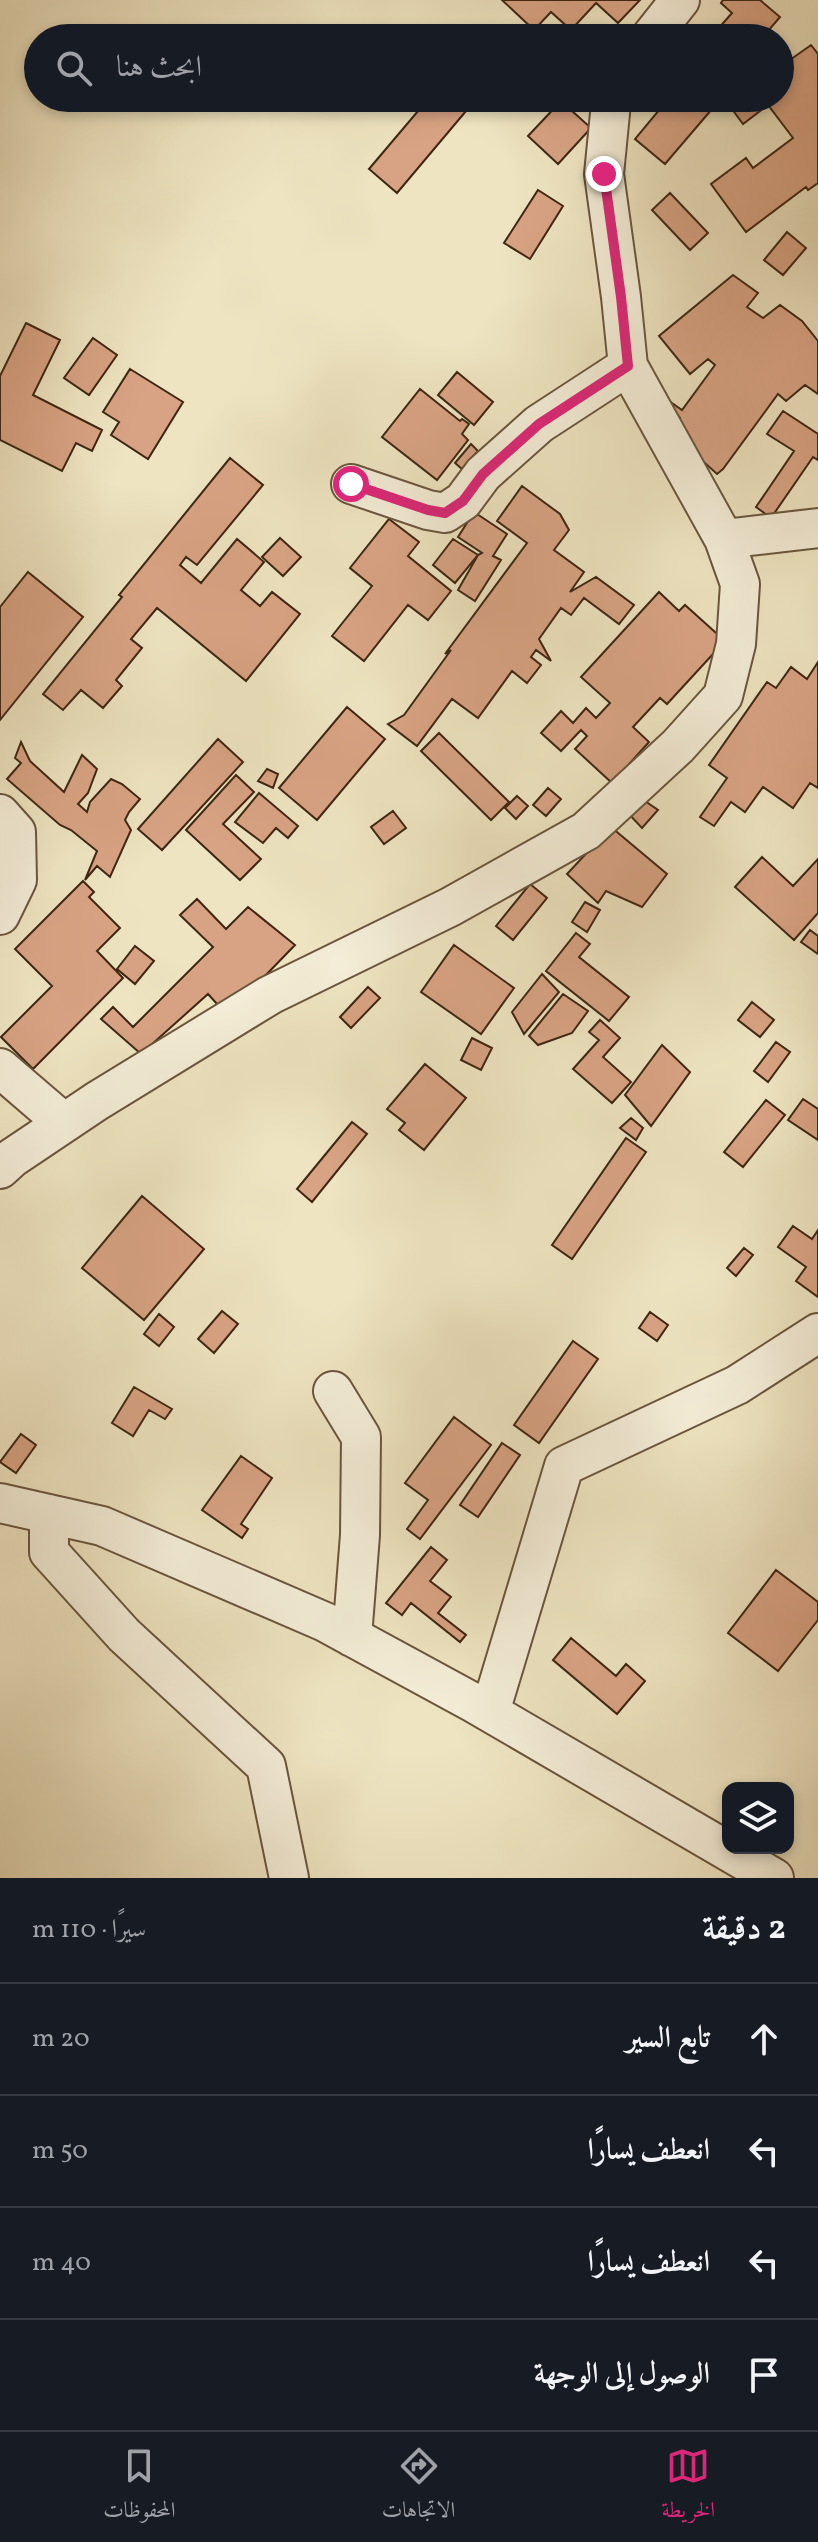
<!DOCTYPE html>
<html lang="ar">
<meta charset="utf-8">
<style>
body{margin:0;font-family:Vollkorn,Amiri,serif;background:#242831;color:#f1f3f6;direction:rtl}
.controls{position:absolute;right:24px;bottom:24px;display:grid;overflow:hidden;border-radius:16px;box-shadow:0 4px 12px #0003}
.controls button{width:72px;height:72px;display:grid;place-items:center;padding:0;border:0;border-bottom:2px solid #363941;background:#171b24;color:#f1f3f6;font:40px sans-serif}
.stop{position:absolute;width:24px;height:24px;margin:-18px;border:6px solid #db2777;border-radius:50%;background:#fff}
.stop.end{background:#db2777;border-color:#fff;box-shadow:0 2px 8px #0008}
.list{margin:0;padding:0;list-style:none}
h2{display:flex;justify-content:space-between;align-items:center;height:104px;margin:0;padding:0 32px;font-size:34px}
h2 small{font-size:26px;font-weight:400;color:#9ea1a6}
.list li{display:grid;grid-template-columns:52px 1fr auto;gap:24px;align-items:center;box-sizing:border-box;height:112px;padding:0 32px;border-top:2px solid #363941}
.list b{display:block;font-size:30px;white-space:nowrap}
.list em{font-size:26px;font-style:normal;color:#9ea1a6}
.icon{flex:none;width:44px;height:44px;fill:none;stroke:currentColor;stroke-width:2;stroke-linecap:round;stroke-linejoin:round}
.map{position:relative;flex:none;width:818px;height:1878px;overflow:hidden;direction:ltr}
.search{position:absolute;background:#171b24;box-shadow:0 4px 12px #0003;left:24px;right:24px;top:24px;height:88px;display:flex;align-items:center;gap:20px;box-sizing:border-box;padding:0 28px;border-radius:44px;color:#9ea1a6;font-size:30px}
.sheet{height:552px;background:#171b24}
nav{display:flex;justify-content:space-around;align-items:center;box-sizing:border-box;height:112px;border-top:2px solid #363941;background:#171b24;font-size:22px;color:#9ea1a6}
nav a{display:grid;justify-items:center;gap:4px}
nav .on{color:#db2777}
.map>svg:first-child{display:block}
.building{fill:#d8a384;stroke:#3e2611;stroke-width:2}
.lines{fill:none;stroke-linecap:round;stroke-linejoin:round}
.minor-casing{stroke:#6a563d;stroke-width:42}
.minor{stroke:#f4edd7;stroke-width:38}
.route{stroke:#db2777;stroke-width:10}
</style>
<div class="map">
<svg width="818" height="1878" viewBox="0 0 818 1878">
<rect width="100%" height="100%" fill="#eee4c1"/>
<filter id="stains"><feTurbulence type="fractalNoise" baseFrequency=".0025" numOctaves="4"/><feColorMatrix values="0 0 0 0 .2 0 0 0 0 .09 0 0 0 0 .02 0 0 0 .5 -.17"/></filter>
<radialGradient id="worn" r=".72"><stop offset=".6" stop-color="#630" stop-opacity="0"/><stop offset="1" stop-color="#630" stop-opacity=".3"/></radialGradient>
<path class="building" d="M 502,0 L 640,0 L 618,23 L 596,3 L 571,30 L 551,12 L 534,30 Z
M 723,0 L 760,0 L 780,17 L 762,38 L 751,38 L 737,26 L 727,38 L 710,38 L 732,13 L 721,3 Z
M 811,45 L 818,54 L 818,183 L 808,190 L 806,187 L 746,232 L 711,184 L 746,158 L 753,168 L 793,138 L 768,105 L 743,124 L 724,98 L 780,98 L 780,67 Z
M 429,98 L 477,98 L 397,193 L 369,169 Z
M 669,98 L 699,98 L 712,109 L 665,164 L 635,139 Z
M 561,101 L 591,128 L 558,164 L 528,136 Z
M 538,190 L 563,206 L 530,259 L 504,243 Z
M 670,193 L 708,233 L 690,250 L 652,210 Z
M 787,232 L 806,248 L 783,275 L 764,260 Z
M 733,275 L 758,293 L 747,307 L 763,318 L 780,305 L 802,321 L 818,341 L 818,394 L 805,385 L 786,401 L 778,394 L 723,469 L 717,474 L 673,434 L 680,418 L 662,396 L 682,410 L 715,365 L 708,359 L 690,374 L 659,336 Z
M 26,323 L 60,340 L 33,395 L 102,430 L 92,451 L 76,443 L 62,471 L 0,440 L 0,376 Z
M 93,338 L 117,355 L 89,395 L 64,378 Z
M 130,369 L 183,402 L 148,459 L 111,435 L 119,422 L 103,412 Z
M 457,372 L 493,402 L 474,425 L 438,395 Z
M 420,389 L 460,421 L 462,419 L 469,424 L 462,434 L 468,440 L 437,480 L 382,437 Z
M 783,411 L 818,434 L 818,460 L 813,457 L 771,518 L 756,507 L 794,451 L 767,434 Z
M 471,444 L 478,451 L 462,469 L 455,463 Z
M 230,458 L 263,485 L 197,565 L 186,557 L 180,565 L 201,583 L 237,539 L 264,562 L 241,590 L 260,606 L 272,592 L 300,614 L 246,681 L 157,608 L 131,639 L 142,648 L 116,680 L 122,686 L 103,708 L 81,690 L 63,710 L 43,694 L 122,597 L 119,595 Z
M 522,486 L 560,514 L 569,530 L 554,550 L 584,572 L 570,592 L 596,577 L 634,605 L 619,624 L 584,598 L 571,615 L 561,608 L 539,639 L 551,661 L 536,650 L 531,657 L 541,665 L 527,683 L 512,671 L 478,718 L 452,699 L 417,746 L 388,724 L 404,715 L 451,650 L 445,654 L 527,543 L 497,521 Z
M 474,512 L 507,534 L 493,556 L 501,560 L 475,601 L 458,590 L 478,555 L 482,553 L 458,537 Z
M 389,519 L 419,542 L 408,556 L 451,591 L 428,620 L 408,605 L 364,661 L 332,636 L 372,586 L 350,568 Z
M 280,538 L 301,557 L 283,576 L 262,557 Z
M 453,539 L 478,555 L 455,583 L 433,565 Z
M 28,572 L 83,617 L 0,720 L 0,607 Z
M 659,592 L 679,611 L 685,605 L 725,641 L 667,704 L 660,698 L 633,727 L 649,742 L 612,783 L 575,749 L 587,736 L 581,730 L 561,751 L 541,733 L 561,711 L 573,723 L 586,708 L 596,718 L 610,703 L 581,677 Z
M 818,662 L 818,788 L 810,783 L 793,808 L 763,787 L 745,812 L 731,802 L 714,826 L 700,817 L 727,778 L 709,765 L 767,682 L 776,688 L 791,667 L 807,679 Z
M 347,707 L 385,739 L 317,820 L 279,788 Z
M 439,733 L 509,802 L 491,820 L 421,751 Z
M 218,739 L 243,762 L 162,850 L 138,829 Z
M 21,742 L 30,761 L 64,792 L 82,755 L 97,769 L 88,793 L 78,804 L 87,812 L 90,802 L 111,779 L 122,784 L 140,799 L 129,812 L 125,820 L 131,830 L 110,877 L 97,866 L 85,880 L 97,851 L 71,830 L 60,825 L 7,779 L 21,763 L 15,758 Z
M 267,769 L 278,774 L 273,788 L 258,781 Z
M 236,775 L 254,792 L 223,824 L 261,859 L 240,880 L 186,830 Z
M 548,788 L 561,799 L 546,816 L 533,805 Z
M 259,793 L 298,826 L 288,838 L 276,828 L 263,843 L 235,822 Z
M 517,796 L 528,806 L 516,819 L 505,808 Z
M 639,797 L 658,810 L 642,828 L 626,811 Z
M 393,811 L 406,828 L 384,844 L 371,827 Z
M 611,827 L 667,874 L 642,907 L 606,891 L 598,903 L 567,874 Z
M 762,857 L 793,886 L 818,859 L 818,913 L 794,940 L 735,887 Z
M 83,881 L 94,892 L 89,897 L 120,928 L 97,951 L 123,978 L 33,1069 L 1,1037 L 52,986 L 15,949 Z
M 530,884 L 547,898 L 513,940 L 496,926 Z
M 197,899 L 226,929 L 248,907 L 295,945 L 227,1015 L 208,994 L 141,1054 L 101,1019 L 113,1007 L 133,1027 L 213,947 L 180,915 Z
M 585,902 L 600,910 L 587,932 L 572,922 Z
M 810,930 L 818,936 L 818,954 L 801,942 Z
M 576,933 L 590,944 L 579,957 L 629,997 L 609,1021 L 546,971 Z
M 454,945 L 514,988 L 481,1034 L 421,992 Z
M 135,946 L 154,961 L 135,984 L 117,969 Z
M 542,974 L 559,992 L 524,1034 L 512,1012 Z
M 368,987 L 380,998 L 351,1028 L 340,1017 Z
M 563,994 L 588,1011 L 572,1033 L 538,1045 L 529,1036 Z
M 752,1002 L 774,1020 L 760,1037 L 738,1020 Z
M 600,1020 L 620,1038 L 603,1057 L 631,1082 L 612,1103 L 573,1069 L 599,1040 L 589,1032 Z
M 472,1038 L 492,1048 L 481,1070 L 461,1060 Z
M 776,1042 L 790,1052 L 768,1082 L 754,1071 Z
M 662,1045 L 690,1072 L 651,1126 L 625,1095 Z
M 425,1064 L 466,1098 L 424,1150 L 399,1130 L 405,1123 L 387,1109 Z
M 803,1099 L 818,1109 L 818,1140 L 788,1120 Z
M 766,1100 L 785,1115 L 743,1167 L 724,1152 Z
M 631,1118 L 643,1128 L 636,1140 L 620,1128 Z
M 352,1122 L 367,1134 L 312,1202 L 297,1189 Z
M 626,1138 L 646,1152 L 572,1259 L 552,1245 Z
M 142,1196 L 204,1249 L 144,1320 L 82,1268 Z
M 793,1226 L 812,1239 L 818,1230 L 818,1297 L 796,1281 L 806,1267 L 778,1247 Z
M 744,1248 L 753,1255 L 736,1276 L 727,1268 Z
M 222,1311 L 238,1324 L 214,1353 L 198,1339 Z
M 650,1312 L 668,1325 L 657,1341 L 639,1328 Z
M 159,1314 L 174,1327 L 159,1346 L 144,1334 Z
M 573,1341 L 598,1359 L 539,1443 L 514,1425 Z
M 134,1387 L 172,1409 L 165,1419 L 149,1410 L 133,1436 L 112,1423 Z
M 454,1417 L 491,1445 L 420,1539 L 407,1529 L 428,1500 L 405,1483 Z
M 21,1434 L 36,1445 L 16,1473 L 0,1462 Z
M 502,1443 L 520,1455 L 478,1517 L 460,1505 Z
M 241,1456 L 272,1478 L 241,1524 L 248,1529 L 242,1538 L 202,1510 Z
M 431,1547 L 447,1560 L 430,1581 L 451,1597 L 438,1613 L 466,1635 L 460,1642 L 411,1603 L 402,1615 L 386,1603 Z
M 776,1570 L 818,1602 L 818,1620 L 778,1671 L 728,1633 Z
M 571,1638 L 616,1676 L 626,1664 L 645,1681 L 617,1714 L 553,1660 Z"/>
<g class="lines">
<defs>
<path id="minor" d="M 650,38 L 680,0
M 351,484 L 428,510 L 445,513 L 463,501 L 483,474 L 539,424 L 628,366
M 724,539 L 818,528
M 0,814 L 16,832 L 17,880 L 0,915
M 0,1068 L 64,1123
M 0,1169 L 12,1158 L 97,1101 L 270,995 L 450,907 L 586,831 L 678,746 L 723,696 L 736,644 L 740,584 L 724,539 L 628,366 L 621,297 L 604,174 L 611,103 L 614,98
M 333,1391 L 361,1437 L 360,1535 L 352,1637
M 0,1503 L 102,1526 L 325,1622 L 474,1703 L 774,1878
M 49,1514 L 49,1552 L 124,1635 L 266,1766 L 289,1878
M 490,1712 L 564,1466 L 737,1385 L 818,1333"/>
</defs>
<use href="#minor" class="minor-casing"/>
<use href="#minor" class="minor"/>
</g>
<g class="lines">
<path class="route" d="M 351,484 L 428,510 L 445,513 L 463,501 L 483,474 L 539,424 L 628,366 L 621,297 L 604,174"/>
</g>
<rect width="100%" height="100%" filter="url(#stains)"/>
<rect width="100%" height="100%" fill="url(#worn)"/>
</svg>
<div class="controls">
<button><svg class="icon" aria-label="layers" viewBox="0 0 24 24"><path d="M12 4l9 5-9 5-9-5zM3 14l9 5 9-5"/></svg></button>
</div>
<div class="stop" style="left:351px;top:484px"></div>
<div class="stop end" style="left:604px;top:174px"></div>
<div class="search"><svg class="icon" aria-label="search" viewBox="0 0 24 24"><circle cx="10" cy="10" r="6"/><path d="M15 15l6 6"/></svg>ابحث هنا</div>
</div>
<section class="sheet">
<h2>2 دقيقة<small>سيرًا · 110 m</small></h2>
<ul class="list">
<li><svg class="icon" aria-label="ahead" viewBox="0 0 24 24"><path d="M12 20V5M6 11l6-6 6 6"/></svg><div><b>تابع السير</b></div><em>20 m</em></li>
<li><svg class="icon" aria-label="left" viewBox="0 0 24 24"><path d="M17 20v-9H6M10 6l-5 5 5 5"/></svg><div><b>انعطف يسارًا</b></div><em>50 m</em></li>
<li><svg class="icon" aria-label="left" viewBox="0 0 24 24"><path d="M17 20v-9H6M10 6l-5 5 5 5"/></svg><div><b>انعطف يسارًا</b></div><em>40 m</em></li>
<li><svg class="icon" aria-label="arrive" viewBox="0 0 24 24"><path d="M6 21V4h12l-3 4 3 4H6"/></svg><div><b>الوصول إلى الوجهة</b></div></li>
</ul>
</section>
<nav>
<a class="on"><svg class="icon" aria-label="map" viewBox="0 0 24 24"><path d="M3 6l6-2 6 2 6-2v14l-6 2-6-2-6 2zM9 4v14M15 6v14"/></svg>الخريطة</a>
<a><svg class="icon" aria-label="directions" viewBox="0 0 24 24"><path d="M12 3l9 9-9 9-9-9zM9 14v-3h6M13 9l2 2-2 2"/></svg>الاتجاهات</a>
<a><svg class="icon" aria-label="saved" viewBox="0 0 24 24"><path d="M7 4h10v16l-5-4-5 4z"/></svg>المحفوظات</a>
</nav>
